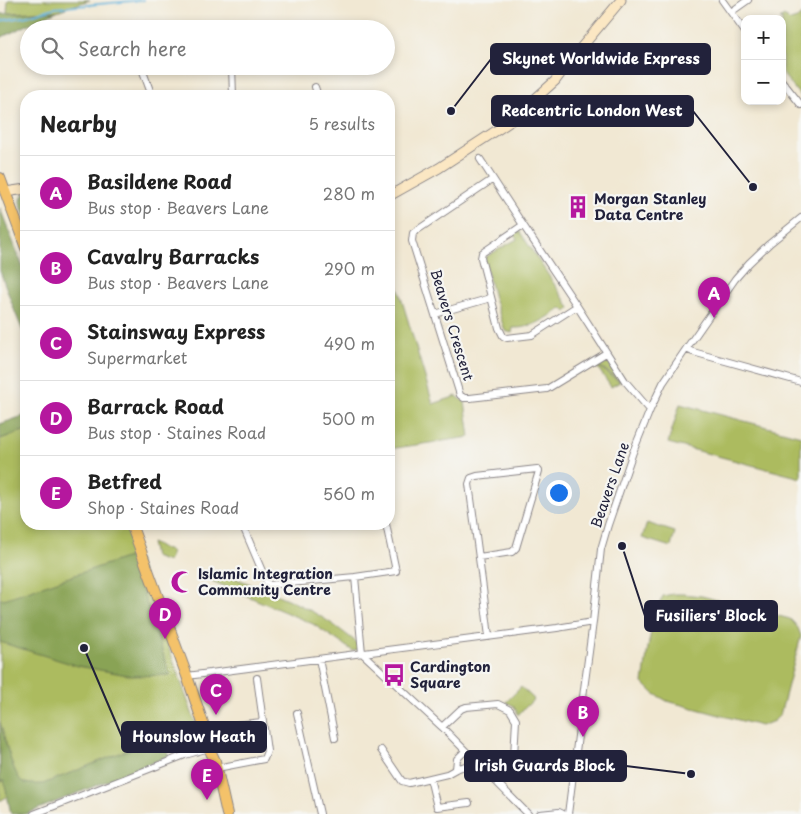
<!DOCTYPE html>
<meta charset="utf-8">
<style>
body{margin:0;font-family:"Playpen Sans",sans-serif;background:#f6f6f6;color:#222}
.controls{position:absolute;right:15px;top:15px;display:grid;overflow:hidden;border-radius:10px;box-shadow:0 2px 8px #0003}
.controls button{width:45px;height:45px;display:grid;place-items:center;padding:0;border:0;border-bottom:1px solid #e0e0e0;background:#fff;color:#222;font:25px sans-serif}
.you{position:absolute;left:558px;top:492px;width:18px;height:18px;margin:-12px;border:4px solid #fff;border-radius:50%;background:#1a73e8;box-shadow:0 0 0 8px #1a73e833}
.badge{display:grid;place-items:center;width:32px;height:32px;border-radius:50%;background:#b5179e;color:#fff;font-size:16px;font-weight:700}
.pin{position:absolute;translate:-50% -41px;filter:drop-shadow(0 1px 2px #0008)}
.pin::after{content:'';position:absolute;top:26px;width:18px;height:15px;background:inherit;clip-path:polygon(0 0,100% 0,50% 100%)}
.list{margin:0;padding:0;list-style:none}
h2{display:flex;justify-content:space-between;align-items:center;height:65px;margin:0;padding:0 20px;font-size:21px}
h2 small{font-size:16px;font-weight:400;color:#767676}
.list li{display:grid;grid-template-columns:32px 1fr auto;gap:15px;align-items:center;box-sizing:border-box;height:75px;padding:0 20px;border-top:1px solid #e0e0e0}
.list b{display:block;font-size:19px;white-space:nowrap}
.list p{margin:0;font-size:16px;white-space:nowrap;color:#767676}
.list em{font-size:16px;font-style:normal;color:#767676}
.icon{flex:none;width:28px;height:28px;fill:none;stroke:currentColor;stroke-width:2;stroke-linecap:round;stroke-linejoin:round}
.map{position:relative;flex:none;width:801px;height:814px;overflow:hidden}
.search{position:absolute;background:#fff;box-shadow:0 2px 8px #0003;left:20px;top:20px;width:375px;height:55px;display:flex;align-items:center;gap:12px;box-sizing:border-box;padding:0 18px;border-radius:28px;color:#767676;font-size:19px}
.panel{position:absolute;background:#fff;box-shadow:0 2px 8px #0003;left:20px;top:90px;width:375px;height:440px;border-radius:20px}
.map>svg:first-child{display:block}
.green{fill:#acbb5e;stroke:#676e4c}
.forest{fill:#89a355;stroke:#566248}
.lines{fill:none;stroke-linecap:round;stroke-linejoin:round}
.stream{stroke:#5eb1da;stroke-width:2}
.street-casing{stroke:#8a8587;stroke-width:8}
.secondary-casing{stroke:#8a8587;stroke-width:11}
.primary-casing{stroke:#8a8587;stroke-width:12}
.street{stroke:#fff;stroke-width:6}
.secondary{stroke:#fbe7c3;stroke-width:9}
.primary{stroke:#f4c26a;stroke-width:10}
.labels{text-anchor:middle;stroke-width:4.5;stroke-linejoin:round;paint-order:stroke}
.poi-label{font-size:14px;font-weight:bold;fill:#22223b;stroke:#f6f6f2;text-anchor:start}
.street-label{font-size:14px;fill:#22223b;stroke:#f6f6f2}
.leader{fill:none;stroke:#22223b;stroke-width:2}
.callout-dot{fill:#22223b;stroke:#f6f6f2;stroke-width:2}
.callout{fill:#22223b;stroke:#22223b;stroke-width:2}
.callout-label{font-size:15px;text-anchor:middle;font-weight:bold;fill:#fff}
</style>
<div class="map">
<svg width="801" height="814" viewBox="0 0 801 814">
<rect width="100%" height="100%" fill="#f6f6f2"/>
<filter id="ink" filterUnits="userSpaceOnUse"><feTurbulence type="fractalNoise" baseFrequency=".02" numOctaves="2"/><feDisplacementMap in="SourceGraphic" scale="10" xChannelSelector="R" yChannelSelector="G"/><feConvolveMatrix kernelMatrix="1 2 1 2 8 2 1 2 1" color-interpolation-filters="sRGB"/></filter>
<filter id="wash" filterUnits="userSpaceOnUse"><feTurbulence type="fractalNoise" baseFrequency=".0096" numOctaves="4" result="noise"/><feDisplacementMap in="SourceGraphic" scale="20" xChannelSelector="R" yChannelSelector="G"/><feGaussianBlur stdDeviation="1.12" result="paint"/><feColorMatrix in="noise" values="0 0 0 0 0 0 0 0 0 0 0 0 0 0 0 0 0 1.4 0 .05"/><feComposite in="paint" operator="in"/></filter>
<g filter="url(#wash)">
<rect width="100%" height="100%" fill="#f1e8d3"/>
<path class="green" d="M 8,0 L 90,0 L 57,11 L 7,13 Z
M 801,15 L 801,97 L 782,73 L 782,19 L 780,19 L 784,16 L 790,21 L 797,19 Z
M 518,232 L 520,232 L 570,308 L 566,312 L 562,308 C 547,318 532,329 513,328 L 512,333 L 505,331 L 494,298 L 484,260 L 487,256 L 517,239 L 514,234 Z
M 389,267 L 392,267 L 433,404 L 457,396 L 462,400 L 465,402 L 470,437 L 389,449 Z
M 602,359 L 606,360 L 609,362 L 621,381 L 595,363 Z
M 595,364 L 620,382 L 611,387 Z
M 680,404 L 801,436 L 801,478 L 668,443 Z
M 26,430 L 26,524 L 125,524 L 202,741 L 170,751 L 10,795 L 0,801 L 0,439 Z
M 647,523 L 675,532 L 671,547 L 642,538 Z
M 151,543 L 172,552 L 168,562 L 154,557 Z
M 217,571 C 249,584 283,595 313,612 C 331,622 348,635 363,648 L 353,651 L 313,624 L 212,581 Z
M 673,594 L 683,594 L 702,596 L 790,619 L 794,623 L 798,628 L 801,636 L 780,715 L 774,721 L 761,726 L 667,701 L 653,693 L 643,683 C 647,656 650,620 663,596 Z
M 521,687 L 534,699 L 518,715 L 514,706 L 506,702 Z"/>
<path class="forest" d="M 57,11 L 0,38 L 0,14 Z
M 24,192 L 26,192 L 26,220 L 20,202 Z
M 0,208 L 26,275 L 26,339 L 15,312 L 0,271 Z
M 26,415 L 26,430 L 0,439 L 0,424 Z
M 131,556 L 170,675 L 133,676 L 78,666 L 0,642 L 0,599 L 4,599 Z
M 0,722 C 4,734 13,777 23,782 C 29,785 37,784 43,784 L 125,751 L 162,741 L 169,756 L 26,814 L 11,814 L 4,780 L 0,782 Z"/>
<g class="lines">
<path class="stream" d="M 0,21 L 28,16 L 54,8 L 144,0"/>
</g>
</g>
<g filter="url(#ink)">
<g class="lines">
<defs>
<path id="street" d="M 722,0 L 745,32
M 731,12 L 748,0
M 141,66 L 152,96
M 232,66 L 233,96
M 782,81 L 801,105
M 315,87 L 318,96
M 480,159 L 523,225 L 577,306 L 625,381 L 650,410
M 493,179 L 413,233 L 412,241 L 460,395 L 464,398 L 470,398 L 547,389 L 606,353
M 523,225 L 482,253 L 481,258 L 499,328 L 503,336 L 507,338 L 532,335 L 577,306
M 435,314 L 491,298
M 686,349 L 693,352 L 801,382
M 242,524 L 268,585 L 355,577 L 362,653
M 479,557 L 512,552 L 516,548 L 539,471 L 537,469 L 477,476 L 471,478 L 469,484 C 476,535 483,586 489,637
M 355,577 L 396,571 L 386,524
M 362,653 L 442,727 L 528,814
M 319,659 L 335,738
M 187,676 L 557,628 L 593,622
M 297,713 L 320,814
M 235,725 L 262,722
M 442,727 L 461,709 L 466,707 L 498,704 L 510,710 L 516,720 L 514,756 L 510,764 L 495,781
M 381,750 L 402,781 L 409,783 L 447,774 L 456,769 L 457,759 L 465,751
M 217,768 L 264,759 L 267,751 L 257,678
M 456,769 L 477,762
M 430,778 L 437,807 L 469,803
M 34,814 L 185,755 L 209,748
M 540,814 L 559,812 L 563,814
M 568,814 L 584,689 L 593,622 L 601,549 L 608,525 L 633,452 L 650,410 L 663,383 L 686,349 L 735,279 L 749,263 L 769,244 L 801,218"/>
<path id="secondary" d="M 5,192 L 26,189
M 389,196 L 439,168 L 508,123 L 555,81 L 570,61 L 621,0"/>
<path id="primary" d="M 0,178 L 26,248
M 131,524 L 187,676 L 207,735 L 209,748 L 215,761 L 227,814"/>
</defs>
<use href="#street" class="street-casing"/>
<use href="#secondary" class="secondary-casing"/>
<use href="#primary" class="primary-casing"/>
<use href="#street" class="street"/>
<use href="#secondary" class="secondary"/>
<use href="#primary" class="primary"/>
</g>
</g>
<defs>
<symbol id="building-bare" viewBox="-9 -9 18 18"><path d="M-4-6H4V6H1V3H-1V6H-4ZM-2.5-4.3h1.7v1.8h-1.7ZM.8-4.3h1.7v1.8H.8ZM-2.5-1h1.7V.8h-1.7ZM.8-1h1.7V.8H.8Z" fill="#b5179e" stroke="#f6f6f2" stroke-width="2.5" paint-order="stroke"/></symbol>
<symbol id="mosque-bare" viewBox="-9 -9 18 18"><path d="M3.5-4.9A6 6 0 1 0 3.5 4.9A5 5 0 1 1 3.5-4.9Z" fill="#b5179e" stroke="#f6f6f2" stroke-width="2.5" paint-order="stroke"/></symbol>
<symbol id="bus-bare" viewBox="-9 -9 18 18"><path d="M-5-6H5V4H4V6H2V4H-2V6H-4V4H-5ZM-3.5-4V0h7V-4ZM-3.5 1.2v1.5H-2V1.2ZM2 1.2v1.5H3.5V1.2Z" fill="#b5179e" stroke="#f6f6f2" stroke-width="2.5" paint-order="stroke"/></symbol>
</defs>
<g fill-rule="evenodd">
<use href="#building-bare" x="562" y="191" width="32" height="32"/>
<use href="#mosque-bare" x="166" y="566" width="32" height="32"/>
<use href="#bus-bare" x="378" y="659" width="32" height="32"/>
</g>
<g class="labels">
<g class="poi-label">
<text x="594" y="204">Morgan Stanley<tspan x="594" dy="16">Data Centre</tspan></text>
<text x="198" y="579">Islamic Integration<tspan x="198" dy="16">Community Centre</tspan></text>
<text x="410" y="672">Cardington<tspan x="410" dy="16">Square</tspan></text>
</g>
<g class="street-label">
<text transform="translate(452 325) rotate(73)" y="5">Beavers Crescent</text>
<text transform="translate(610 485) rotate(-71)" y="5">Beavers Lane</text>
</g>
</g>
<path class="leader" d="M451 111L491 59M753 187L693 111M622 546L645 616M84 648L122 737M691 774L626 766"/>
<g class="callout-dot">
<circle cx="451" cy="111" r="5"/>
<circle cx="753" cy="187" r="5"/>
<circle cx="622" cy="546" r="5"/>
<circle cx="84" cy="648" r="5"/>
<circle cx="691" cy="774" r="5"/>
</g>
<g class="callout">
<rect x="491" y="44" width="219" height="30" rx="5"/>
<rect x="492" y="96" width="201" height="30" rx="5"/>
<rect x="645" y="601" width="132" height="30" rx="5"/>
<rect x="122" y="722" width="144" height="30" rx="5"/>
<rect x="465" y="751" width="161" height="30" rx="5"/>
</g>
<g class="callout-label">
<text x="601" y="64">Skynet Worldwide Express</text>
<text x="592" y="116">Redcentric London West</text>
<text x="711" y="621">Fusiliers' Block</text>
<text x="194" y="742">Hounslow Heath</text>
<text x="545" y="771">Irish Guards Block</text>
</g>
</svg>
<div class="controls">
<button>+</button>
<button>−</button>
</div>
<div class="you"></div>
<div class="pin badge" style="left:714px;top:318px">A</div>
<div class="pin badge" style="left:583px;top:737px">B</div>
<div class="pin badge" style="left:216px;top:715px">C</div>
<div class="pin badge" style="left:165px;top:639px">D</div>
<div class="pin badge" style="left:207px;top:800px">E</div>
<div class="search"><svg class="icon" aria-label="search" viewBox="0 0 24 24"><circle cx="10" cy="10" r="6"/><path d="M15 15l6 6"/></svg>Search here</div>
<section class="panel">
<h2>Nearby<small>5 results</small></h2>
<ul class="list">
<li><span class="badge">A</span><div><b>Basildene Road</b><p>Bus stop · Beavers Lane</p></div><em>280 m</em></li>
<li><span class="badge">B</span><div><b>Cavalry Barracks</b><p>Bus stop · Beavers Lane</p></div><em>290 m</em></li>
<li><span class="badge">C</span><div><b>Stainsway Express</b><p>Supermarket</p></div><em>490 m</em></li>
<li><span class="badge">D</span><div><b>Barrack Road</b><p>Bus stop · Staines Road</p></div><em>500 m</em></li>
<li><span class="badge">E</span><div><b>Betfred</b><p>Shop · Staines Road</p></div><em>560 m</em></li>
</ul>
</section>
</div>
